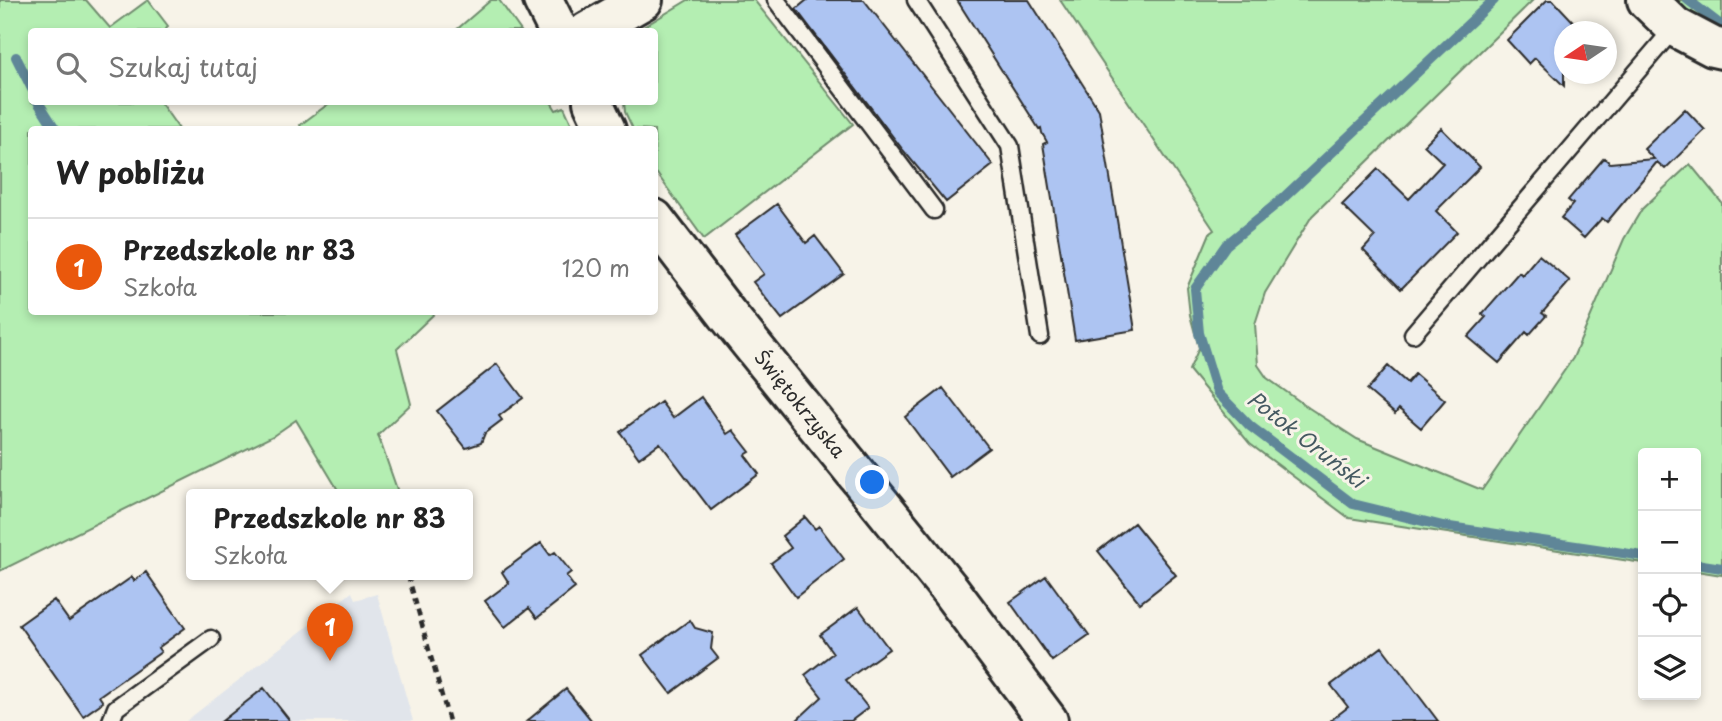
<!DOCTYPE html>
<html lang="pl">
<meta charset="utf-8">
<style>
body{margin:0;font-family:"Playpen Sans",sans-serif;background:#f6f6f6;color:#222}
.controls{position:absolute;right:21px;bottom:21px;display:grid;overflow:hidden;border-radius:7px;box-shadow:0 4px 10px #0003}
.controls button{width:63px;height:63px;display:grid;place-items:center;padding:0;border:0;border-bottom:2px solid #e0e0e0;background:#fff;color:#222;font:35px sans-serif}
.compass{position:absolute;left:1554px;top:21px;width:63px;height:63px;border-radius:50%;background:#fff;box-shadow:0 4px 10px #0003;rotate:257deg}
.you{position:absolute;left:873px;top:483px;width:24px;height:24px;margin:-18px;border:5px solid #fff;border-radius:50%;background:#1a73e8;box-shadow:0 0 0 10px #1a73e833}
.badge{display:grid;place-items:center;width:46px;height:46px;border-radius:50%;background:#ea580c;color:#fff;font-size:23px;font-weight:700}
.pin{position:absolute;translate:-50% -58px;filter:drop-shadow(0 2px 4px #0008)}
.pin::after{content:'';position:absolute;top:37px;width:24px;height:21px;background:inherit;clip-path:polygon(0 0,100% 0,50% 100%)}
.popup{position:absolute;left:186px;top:489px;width:287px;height:91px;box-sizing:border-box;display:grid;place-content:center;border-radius:7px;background:#fff;filter:drop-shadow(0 2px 5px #0005);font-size:23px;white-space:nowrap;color:#767676}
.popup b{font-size:26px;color:#222}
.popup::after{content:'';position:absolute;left:50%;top:100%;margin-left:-14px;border:14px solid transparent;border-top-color:#fff}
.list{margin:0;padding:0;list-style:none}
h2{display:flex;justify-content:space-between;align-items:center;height:91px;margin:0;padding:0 28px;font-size:30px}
h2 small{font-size:23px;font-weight:400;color:#767676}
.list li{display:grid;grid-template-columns:46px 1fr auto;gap:21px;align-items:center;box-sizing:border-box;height:98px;padding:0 28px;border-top:2px solid #e0e0e0}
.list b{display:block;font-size:26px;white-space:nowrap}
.list p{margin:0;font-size:23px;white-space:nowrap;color:#767676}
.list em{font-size:23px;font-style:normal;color:#767676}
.icon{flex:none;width:38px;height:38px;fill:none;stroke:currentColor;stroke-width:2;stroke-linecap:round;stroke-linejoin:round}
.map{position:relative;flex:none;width:1722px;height:721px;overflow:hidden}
.search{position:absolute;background:#fff;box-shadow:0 4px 10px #0003;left:28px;top:28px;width:630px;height:77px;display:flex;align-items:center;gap:18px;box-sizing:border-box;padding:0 24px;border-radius:7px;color:#767676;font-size:26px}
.panel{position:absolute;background:#fff;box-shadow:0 4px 10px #0003;left:28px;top:126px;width:630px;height:189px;border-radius:7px}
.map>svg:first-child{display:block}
.built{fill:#e1e5eb}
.green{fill:#b4eeb2;stroke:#708c6e;stroke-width:2}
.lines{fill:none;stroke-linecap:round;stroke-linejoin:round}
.stream{stroke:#5e8698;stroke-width:10}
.building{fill:#adc4f2;stroke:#2b2b2b;stroke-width:2}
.lane-casing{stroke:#2b2b2b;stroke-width:21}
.secondary-casing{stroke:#2b2b2b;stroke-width:44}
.path{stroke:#2b2b2b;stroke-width:4.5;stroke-dasharray:7 5;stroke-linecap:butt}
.lane{stroke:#f7f3e8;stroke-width:16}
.secondary{stroke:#f7f3e8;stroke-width:38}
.labels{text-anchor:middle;stroke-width:6;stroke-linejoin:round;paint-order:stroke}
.street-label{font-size:19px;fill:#2b2b2b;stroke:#f7f3e8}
.water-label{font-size:21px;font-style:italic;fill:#445961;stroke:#f7f3e8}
</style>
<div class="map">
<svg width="1722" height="721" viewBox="0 0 1722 721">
<rect width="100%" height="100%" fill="#f7f3e8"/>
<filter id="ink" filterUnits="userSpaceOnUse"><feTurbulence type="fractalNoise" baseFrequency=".0143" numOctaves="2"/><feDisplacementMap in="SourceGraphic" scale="14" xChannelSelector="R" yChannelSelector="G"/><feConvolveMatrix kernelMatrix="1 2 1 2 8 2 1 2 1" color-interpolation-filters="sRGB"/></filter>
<g filter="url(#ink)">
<path class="built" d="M 352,592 L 355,600 L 377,594 L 413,721 L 186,721 Z"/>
<path class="green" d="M 0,0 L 86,0 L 110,28 L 148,0 L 168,26 L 165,31 L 32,32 L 32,102 L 160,102 L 179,129 L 32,130 L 32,312 L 436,312 L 397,349 L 411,404 L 378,435 L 399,495 L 341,495 L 296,420 L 273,436 L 0,571 Z
M 491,0 L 499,0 L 521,31 L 455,31 Z
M 688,0 L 754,0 L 853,124 L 704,239 L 655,171 L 654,130 L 633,129 L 625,112 L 624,102 L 654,102 L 654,32 L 637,31 Z
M 1060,0 L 1533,0 L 1312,216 L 1265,293 L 1255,324 L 1258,365 L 1267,378 L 1309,408 L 1357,439 L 1482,490 L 1573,358 L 1624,239 L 1642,209 L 1690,164 L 1722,203 L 1722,575 L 1696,571 L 1696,453 L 1643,453 L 1643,563 L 1349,518 L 1250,444 L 1189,370 L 1199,348 L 1190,315 L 1187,288 L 1210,233 L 1214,230 Z
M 1664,0 L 1722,0 L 1722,28 L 1682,15 Z
M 331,102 L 551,102 L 556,110 L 564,107 L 574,129 L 302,129 L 300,125 Z"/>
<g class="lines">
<path class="stream" d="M 1494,0 L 1279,202 L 1226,245 L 1195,289 L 1199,333 L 1217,392 L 1250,426 L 1353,504 L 1443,526 L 1643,556
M 1688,0 L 1722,26
M 16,57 L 32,89
M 38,102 L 56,130
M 1696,564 L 1722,568"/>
</g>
<path class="building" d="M 807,0 L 864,0 L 993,165 L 946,202 L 903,150 L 796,9 Z
M 957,0 L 1029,0 L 1099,110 L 1135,330 L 1075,340 L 1043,144 L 1047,142 L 1042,133 L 1041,128 L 1039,129 Z
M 1547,0 L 1553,0 L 1583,32 L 1564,32 L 1564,86 L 1535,58 L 1529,64 L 1507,40 Z
M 1685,109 L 1705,130 L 1665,169 L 1657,162 L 1607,222 L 1602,218 L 1584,238 L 1561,218 L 1573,204 L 1568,200 L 1604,158 L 1610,163 L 1654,159 L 1644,149 Z
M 1441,128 L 1480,167 L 1436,211 L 1457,232 L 1401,289 L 1363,250 L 1375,237 L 1342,205 L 1378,169 L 1409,199 L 1443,163 L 1424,145 Z
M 777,204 L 806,243 L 815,236 L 844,274 L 782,319 L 753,282 L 764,274 L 735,235 Z
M 1539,255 L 1570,281 L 1542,313 L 1546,316 L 1529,335 L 1526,332 L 1499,363 L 1468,337 L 1486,317 L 1482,314 L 1519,272 L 1522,275 Z
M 497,364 L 523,398 L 499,416 L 502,420 L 485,433 L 481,443 L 466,448 L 437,411 Z
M 1388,366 L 1407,383 L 1415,374 L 1445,400 L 1421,428 L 1399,409 L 1395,414 L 1367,390 Z
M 943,388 L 989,448 L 950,477 L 905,417 Z
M 701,397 L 727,434 L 733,430 L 750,452 L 745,455 L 759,474 L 711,510 L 660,443 L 639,458 L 620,432 L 661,402 L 673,418 Z
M 805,517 L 815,529 L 819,526 L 844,559 L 796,597 L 771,563 L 791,548 L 782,536 Z
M 1134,523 L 1176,575 L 1140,603 L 1098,551 Z
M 541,543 L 550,555 L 555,552 L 571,572 L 566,576 L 575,588 L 537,618 L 529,608 L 505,627 L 485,601 L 509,583 L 502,572 Z
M 146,572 L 185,628 L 158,648 L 161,652 L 99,696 L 103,702 L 83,716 L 19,625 L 54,600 L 69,621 L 132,577 L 134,581 Z
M 1046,576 L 1089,635 L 1052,661 L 1010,602 Z
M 858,607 L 889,649 L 846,680 L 868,708 L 851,721 L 796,721 L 822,697 L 805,675 L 833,653 L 820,635 Z
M 690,620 L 695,628 L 713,633 L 711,649 L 718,658 L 671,693 L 642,655 Z
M 1382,647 L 1438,721 L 1330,721 L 1348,707 L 1331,685 Z
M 264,688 L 290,721 L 222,721 Z
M 566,689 L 592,721 L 527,721 Z"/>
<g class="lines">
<defs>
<path id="lane" d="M 776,0 L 934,210
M 916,0 L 1010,146 L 1040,336
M 1413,334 L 1675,27
M 111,721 L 116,708 L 211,639"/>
<path id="secondary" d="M 543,0 L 559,32
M 1647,0 L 1675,27 L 1713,47 L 1722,49
M 587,32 L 643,0
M 593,102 L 606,130
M 654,219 L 727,314 L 950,590 L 1048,721"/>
</defs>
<use href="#lane" class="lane-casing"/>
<use href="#secondary" class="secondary-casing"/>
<path class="path" d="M 408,575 L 449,721"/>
<use href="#lane" class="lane"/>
<use href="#secondary" class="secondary"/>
</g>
</g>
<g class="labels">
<g class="street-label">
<text transform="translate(800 404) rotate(51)" y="7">Świętokrzyska</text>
</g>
<g class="water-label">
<text transform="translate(1306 440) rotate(38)" y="7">Potok Oruński</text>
</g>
</g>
</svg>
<div class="controls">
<button>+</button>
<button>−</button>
<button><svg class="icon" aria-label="locate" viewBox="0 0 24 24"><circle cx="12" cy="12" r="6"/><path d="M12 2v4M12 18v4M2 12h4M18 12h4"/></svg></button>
<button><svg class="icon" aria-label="layers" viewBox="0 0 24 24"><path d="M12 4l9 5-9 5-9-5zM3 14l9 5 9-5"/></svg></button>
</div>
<svg class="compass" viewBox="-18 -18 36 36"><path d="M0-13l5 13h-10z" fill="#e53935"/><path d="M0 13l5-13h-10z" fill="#767676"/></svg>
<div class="you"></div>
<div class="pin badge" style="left:330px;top:661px">1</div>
<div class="popup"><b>Przedszkole nr 83</b>Szkoła</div>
<div class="search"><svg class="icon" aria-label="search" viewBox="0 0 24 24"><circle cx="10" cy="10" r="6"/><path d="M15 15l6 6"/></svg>Szukaj tutaj</div>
<section class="panel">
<h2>W pobliżu<small></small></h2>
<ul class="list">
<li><span class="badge">1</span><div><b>Przedszkole nr 83</b><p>Szkoła</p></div><em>120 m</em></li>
</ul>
</section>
</div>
